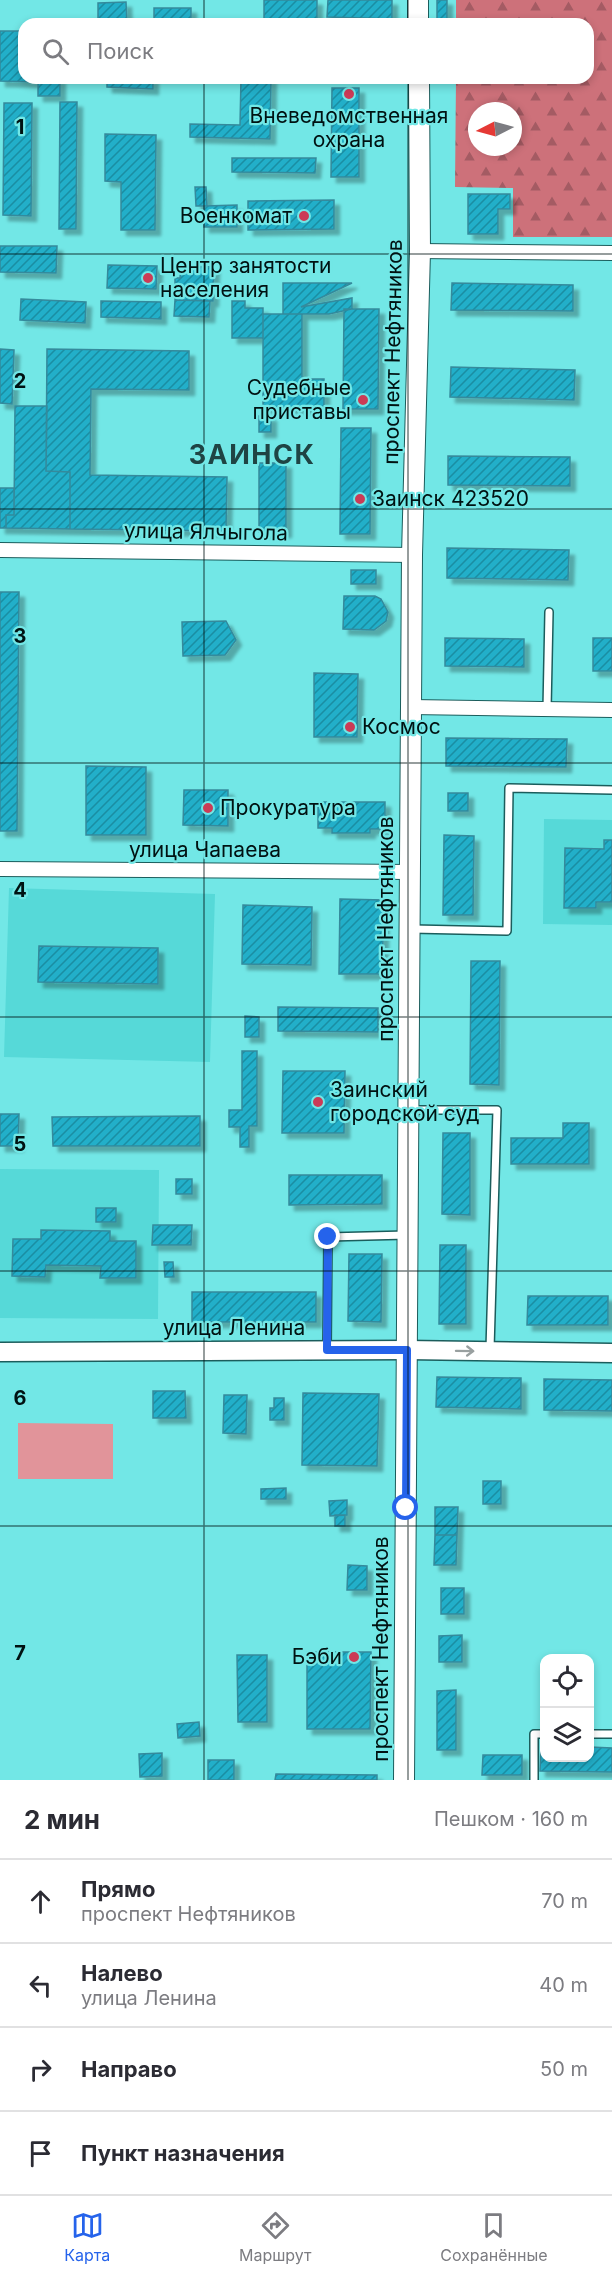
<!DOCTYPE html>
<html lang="ru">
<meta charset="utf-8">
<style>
body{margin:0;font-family:Inter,sans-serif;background:#f2f2f3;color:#2b2b33}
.controls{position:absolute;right:18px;bottom:18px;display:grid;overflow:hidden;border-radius:12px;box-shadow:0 3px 9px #0003}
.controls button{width:54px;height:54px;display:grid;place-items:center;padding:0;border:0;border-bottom:2px solid #e1e1e2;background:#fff;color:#2b2b33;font:30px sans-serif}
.compass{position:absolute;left:468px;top:102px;width:54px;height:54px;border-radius:50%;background:#fff;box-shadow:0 3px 9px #0003;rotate:264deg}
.stop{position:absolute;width:18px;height:18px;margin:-14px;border:4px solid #2563eb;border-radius:50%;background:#fff}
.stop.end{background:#2563eb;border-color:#fff;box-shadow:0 2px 6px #0008}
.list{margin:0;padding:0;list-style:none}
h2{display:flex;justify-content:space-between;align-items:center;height:78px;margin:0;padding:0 24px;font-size:26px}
h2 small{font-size:20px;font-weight:400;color:#7c7c81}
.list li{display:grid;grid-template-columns:39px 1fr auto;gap:18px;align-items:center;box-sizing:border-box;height:84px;padding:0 24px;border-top:2px solid #e1e1e2}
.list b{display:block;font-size:22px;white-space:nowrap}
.list p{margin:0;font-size:20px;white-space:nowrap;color:#7c7c81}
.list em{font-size:20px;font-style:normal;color:#7c7c81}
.icon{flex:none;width:33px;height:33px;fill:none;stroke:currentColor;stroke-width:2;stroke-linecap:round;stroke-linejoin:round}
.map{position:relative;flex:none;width:612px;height:1780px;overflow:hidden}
.search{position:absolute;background:#fff;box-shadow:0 3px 9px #0003;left:18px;right:18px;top:18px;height:66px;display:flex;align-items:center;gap:15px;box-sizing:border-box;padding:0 21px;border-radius:18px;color:#7c7c81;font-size:22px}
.sheet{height:414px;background:#fff}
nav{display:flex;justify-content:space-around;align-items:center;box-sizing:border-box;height:84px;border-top:2px solid #e1e1e2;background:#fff;font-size:16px;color:#7c7c81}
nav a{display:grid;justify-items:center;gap:3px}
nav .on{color:#2563eb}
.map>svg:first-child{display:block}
.built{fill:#56d9d8}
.forest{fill:url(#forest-firs);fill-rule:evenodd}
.pitch{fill:#e1949a}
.building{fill:url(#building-hatch);stroke:#348a9c;stroke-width:1.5;filter:url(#shadow)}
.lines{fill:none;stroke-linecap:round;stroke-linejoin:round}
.service-casing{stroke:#1b5d5c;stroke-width:10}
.minor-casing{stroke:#1b5d5c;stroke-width:16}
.tertiary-casing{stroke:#1b5d5c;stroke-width:21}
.secondary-casing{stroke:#1b5d5c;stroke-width:22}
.service{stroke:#fff;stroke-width:7}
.minor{stroke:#fff;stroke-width:14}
.tertiary{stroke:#fff;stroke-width:18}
.secondary{stroke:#fff;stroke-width:20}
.oneway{stroke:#99a0a0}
.route{stroke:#2563eb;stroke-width:8}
.grid{fill:none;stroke:#001212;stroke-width:1.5;stroke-opacity:0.55}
.poi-dot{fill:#cb3b56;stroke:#72e7e6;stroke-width:2}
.labels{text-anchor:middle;stroke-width:4.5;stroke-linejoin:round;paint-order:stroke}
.poi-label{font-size:21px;fill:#001212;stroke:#72e7e6;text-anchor:start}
.street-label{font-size:21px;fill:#001212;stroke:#72e7e6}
.district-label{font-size:27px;font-weight:bold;letter-spacing:1.5px;fill:#1f4444;stroke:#72e7e6}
.grid-label{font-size:20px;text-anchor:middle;font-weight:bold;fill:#001212;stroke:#72e7e6;stroke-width:4.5;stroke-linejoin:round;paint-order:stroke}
</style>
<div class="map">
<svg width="612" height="1780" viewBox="0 0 612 1780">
<defs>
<pattern id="forest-firs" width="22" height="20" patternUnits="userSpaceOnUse" patternTransform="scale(1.5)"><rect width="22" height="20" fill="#cd717a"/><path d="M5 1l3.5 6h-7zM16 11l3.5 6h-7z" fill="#a45b63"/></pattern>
<pattern id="building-hatch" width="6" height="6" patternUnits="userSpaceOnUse" patternTransform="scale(1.5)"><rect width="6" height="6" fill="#22afc9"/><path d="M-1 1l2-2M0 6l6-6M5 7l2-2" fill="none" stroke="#1b8da2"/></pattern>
<filter id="shadow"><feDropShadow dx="5.5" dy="5.5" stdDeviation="1.5" flood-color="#0004"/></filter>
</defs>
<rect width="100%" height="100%" fill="#72e7e6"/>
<path class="built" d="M 544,819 L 612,820 L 612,925 L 543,924 Z
M 9,888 L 215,894 L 210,1062 L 4,1057 Z
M 0,1169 L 159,1170 L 158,1319 L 0,1318 Z"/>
<path class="forest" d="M 456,0 L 612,0 L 612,237 L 513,237 L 513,188 L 455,187 L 456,78 L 588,78 L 588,24 L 456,24 ZM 477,111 L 513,111 L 513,147 L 477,147 Z"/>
<path class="pitch" d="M 18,1423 L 113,1424 L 113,1479 L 18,1479 Z"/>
<path class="building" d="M 264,0 L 317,0 L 317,24 L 286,24 L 286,20 L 264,20 Z
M 328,0 L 392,0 L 392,19 L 327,17 Z
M 437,0 L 447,0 L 447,24 L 440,24 L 437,19 Z
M 126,2 L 127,24 L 98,24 L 98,3 Z
M 154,8 L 191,8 L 191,24 L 154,24 Z
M 0,31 L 24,31 L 24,78 L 38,78 L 38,82 L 0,81 Z
M 38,78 L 60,78 L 60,96 L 38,96 Z
M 107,78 L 153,78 L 153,89 L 107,87 Z
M 241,78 L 271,78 L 270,139 L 190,137 L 190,124 L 240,125 Z
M 332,88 L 359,88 L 359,177 L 331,177 Z
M 60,102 L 77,102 L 76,229 L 59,229 Z
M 4,103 L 32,103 L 31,216 L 3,215 Z
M 105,134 L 156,135 L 155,230 L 121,230 L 121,182 L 105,181 Z
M 232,158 L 316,158 L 315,173 L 232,172 Z
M 195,187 L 206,187 L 207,206 L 196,206 Z
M 468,194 L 510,194 L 510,209 L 498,209 L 498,234 L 468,234 Z
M 334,200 L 334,229 L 248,230 L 248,201 Z
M 237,205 L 237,227 L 204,227 L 204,206 Z
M 0,246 L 57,246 L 56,273 L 0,272 Z
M 108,265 L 157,266 L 156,289 L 107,288 Z
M 181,266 L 214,267 L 213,301 L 175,300 L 175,278 L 180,278 Z
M 283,283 L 352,283 L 301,307 L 352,298 L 352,309 L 329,314 L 283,314 Z
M 452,283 L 573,285 L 573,311 L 451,310 Z
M 21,299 L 86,302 L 85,323 L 20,320 Z
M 175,300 L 210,301 L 209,317 L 174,316 Z
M 101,301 L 161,302 L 161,319 L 101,317 Z
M 232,301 L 245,301 L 245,308 L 263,308 L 263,338 L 232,338 Z
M 344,309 L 379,309 L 378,409 L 343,409 Z
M 263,314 L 302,314 L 302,379 L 324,379 L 324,408 L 263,407 Z
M 0,349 L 14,350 L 12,404 L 0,403 Z
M 47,349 L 189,351 L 189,390 L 91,389 L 90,475 L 227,477 L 226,531 L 70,529 L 70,472 L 46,471 Z
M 451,367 L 575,370 L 574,400 L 450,397 Z
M 15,406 L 47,406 L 46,471 L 70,472 L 70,529 L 6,528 L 6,515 L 14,515 Z
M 259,416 L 271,416 L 271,432 L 259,432 Z
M 341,428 L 371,428 L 370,534 L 340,534 Z
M 448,456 L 570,457 L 570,486 L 448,485 Z
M 259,463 L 286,463 L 286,532 L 259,532 Z
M 0,488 L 14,488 L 14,515 L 6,515 L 6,528 L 0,528 Z
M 447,548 L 569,550 L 568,580 L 447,578 Z
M 351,570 L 376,570 L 376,584 L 351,584 Z
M 0,592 L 19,592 L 17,831 L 0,831 Z
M 344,596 L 375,596 L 381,599 L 388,612 L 386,621 L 374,630 L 343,629 Z
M 226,621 L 236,640 L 225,655 L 183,656 L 182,622 Z
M 445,638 L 524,639 L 524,667 L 445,666 Z
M 593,638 L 612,638 L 612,671 L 593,671 Z
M 314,673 L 358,674 L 357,737 L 314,737 Z
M 446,738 L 567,739 L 566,767 L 446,766 Z
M 86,766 L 146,767 L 146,835 L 86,835 Z
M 184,790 L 228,790 L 228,826 L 183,825 Z
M 448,793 L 468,793 L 468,811 L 448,811 Z
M 318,802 L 385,802 L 385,829 L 370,829 L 370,833 L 332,833 L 332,828 L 318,828 Z
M 444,835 L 474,836 L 473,915 L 443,915 Z
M 604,840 L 612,840 L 612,902 L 596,902 L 596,908 L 564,908 L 565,848 L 604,849 Z
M 340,899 L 384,900 L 382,974 L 339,974 Z
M 243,905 L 312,907 L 311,965 L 242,964 Z
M 39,946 L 158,948 L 158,984 L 38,982 Z
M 471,961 L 500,961 L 499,1085 L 470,1084 Z
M 278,1007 L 378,1008 L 378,1032 L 278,1031 Z
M 245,1016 L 259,1017 L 259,1037 L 245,1037 Z
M 242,1051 L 257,1051 L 257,1126 L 249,1126 L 249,1147 L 240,1147 L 240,1127 L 229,1127 L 229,1110 L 242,1110 Z
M 283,1071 L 345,1071 L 344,1133 L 282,1133 Z
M 0,1114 L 19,1114 L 18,1146 L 0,1146 Z
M 200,1116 L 200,1146 L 53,1146 L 52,1117 Z
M 563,1123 L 589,1123 L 589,1164 L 511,1164 L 511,1138 L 563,1138 Z
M 443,1133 L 470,1133 L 470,1215 L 442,1214 Z
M 289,1175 L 382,1175 L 382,1204 L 289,1205 Z
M 176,1179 L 192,1179 L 192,1194 L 176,1194 Z
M 96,1208 L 116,1208 L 116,1222 L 96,1222 Z
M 153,1225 L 192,1225 L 191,1245 L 152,1245 Z
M 41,1230 L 110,1231 L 110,1241 L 136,1241 L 136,1278 L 100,1278 L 101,1266 L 46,1265 L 45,1277 L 12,1276 L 13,1239 L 41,1239 Z
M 440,1245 L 466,1245 L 466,1324 L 439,1324 Z
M 349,1254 L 382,1254 L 381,1322 L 348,1321 Z
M 164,1262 L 173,1262 L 174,1277 L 165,1277 Z
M 192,1292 L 316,1292 L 316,1322 L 192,1322 Z
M 528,1296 L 608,1296 L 608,1325 L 527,1325 Z
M 437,1377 L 521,1378 L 521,1409 L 436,1407 Z
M 544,1379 L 612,1380 L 612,1411 L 544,1410 Z
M 153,1391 L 185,1391 L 186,1418 L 153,1418 Z
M 303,1393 L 379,1394 L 377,1466 L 302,1465 Z
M 224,1395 L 247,1395 L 246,1434 L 223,1433 Z
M 274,1398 L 284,1398 L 284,1420 L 270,1420 L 270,1408 L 274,1408 Z
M 483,1481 L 501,1481 L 501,1504 L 483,1504 Z
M 286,1488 L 286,1499 L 261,1499 L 261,1489 Z
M 347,1500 L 347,1515 L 330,1516 L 329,1501 Z
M 435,1507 L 458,1507 L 457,1535 L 435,1535 Z
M 335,1515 L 345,1515 L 345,1526 L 335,1526 Z
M 435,1535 L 457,1535 L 456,1565 L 434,1565 Z
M 348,1565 L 367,1566 L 367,1590 L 347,1590 Z
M 441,1588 L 464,1588 L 464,1614 L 441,1614 Z
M 462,1635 L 462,1662 L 439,1662 L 439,1636 Z
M 307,1652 L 371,1652 L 370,1729 L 307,1729 Z
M 237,1655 L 267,1655 L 267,1722 L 238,1722 Z
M 456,1690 L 456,1750 L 437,1750 L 437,1691 Z
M 199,1722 L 200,1736 L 178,1738 L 177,1724 Z
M 541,1747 L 544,1747 L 544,1758 L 590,1758 L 590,1747 L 612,1748 L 612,1772 L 540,1771 Z
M 162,1753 L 162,1776 L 140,1777 L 139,1754 Z
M 483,1755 L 522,1755 L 522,1775 L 482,1775 Z
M 208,1760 L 234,1760 L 234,1780 L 208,1780 Z
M 276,1774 L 377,1775 L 377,1780 L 275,1780 Z"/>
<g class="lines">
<defs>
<path id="service" d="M 547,709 L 549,612
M 412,929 L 507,931 L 509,788 L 612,790
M 411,1110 L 497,1110 L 490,1349
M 327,1350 L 328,1237 L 407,1235
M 590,1734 L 612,1734
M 534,1780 L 534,1734 L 544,1734"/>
<path id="minor" d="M 420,251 L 612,253
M 0,550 L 412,555
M 411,707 L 612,710
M 0,869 L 410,872"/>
<path id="tertiary" d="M 0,1352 L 407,1350 L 612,1353"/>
<path id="secondary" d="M 418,0 L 418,24
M 404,1780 L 412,555 L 420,251 L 419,78"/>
</defs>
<use href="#service" class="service-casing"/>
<use href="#minor" class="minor-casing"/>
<use href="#tertiary" class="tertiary-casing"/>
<use href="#secondary" class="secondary-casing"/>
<use href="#service" class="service"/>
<use href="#minor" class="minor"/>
<use href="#tertiary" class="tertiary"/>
<use href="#secondary" class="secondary"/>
</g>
<defs><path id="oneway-shaft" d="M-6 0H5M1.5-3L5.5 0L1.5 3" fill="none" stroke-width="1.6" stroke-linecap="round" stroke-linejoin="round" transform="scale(1.5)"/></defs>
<use class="oneway" href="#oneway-shaft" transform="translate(465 1351) rotate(1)"/>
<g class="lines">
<path class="route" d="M 328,1237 L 327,1350 L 407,1350 L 406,1508"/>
</g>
<path class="grid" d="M 204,0 L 204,24M 408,0 L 408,24M 204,78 L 204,1780M 408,78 L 408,1780M 0,254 L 612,254M 0,509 L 612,509M 0,763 L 612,763M 0,1017 L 612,1017M 0,1271 L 612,1271M 0,1526 L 612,1526"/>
<g class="poi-dot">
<circle cx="349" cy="94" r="6"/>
<circle cx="304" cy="216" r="6"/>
<circle cx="148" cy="278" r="6"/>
<circle cx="363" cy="400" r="6"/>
<circle cx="360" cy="499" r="6"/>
<circle cx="350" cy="727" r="6"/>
<circle cx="208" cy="808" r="6"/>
<circle cx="318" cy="1102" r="6"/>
<circle cx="354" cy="1657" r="6"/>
</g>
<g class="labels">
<g class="poi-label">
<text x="349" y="123" text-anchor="middle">Вневедомственная<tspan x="349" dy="24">охрана</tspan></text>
<text x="292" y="223" text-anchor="end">Военкомат</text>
<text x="160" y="273">Центр занятости<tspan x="160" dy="24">населения</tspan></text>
<text x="351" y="395" text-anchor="end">Судебные<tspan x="351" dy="24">приставы</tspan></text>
<text x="372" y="506">Заинск 423520</text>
<text x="362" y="734">Космос</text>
<text x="220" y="815">Прокуратура</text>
<text x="330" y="1097">Заинский<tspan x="330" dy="24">городской суд</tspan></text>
<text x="342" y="1664" text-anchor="end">Бэби</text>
</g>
<g class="street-label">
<text transform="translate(393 352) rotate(-89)" y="7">проспект Нефтяников</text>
<text transform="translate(206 532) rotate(1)" y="7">улица Ялчыгола</text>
<text x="205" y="857">улица Чапаева</text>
<text transform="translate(386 929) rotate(-90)" y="7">проспект Нефтяников</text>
<text x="234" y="1335">улица Ленина</text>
<text transform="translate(381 1649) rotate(-90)" y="7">проспект Нефтяников</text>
</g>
<g class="district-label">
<text x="252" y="464">ЗАИНСК</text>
</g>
</g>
<g class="grid-label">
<text x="20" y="134">1</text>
<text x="20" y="388">2</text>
<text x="20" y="643">3</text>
<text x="20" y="897">4</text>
<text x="20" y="1151">5</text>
<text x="20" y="1405">6</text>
<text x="20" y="1660">7</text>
</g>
</svg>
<div class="controls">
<button><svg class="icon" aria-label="locate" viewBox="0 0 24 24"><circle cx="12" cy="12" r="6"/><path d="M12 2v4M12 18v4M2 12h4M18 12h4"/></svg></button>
<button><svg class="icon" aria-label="layers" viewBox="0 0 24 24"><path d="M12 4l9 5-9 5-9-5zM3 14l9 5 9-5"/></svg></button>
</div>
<svg class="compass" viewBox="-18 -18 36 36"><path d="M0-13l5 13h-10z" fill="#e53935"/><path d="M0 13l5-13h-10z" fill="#7c7c81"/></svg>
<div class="stop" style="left:406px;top:1508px"></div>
<div class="stop end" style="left:328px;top:1237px"></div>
<div class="search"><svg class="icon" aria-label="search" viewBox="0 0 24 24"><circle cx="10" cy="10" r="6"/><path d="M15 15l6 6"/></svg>Поиск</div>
</div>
<section class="sheet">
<h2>2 мин<small>Пешком · 160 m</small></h2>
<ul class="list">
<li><svg class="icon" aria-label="ahead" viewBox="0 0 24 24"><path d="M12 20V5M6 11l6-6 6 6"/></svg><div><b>Прямо</b><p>проспект Нефтяников</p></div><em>70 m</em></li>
<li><svg class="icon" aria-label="left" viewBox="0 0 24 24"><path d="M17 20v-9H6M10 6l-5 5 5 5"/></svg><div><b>Налево</b><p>улица Ленина</p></div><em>40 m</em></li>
<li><svg class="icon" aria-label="right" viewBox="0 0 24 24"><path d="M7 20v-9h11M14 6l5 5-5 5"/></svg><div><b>Направо</b></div><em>50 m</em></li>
<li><svg class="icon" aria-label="arrive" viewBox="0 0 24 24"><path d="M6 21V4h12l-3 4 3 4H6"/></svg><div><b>Пункт назначения</b></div></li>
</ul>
</section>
<nav>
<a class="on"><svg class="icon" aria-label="map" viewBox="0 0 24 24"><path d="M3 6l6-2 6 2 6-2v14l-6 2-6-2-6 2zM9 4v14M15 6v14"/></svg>Карта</a>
<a><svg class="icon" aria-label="directions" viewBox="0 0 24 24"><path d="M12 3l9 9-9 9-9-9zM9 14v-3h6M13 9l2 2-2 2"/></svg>Маршрут</a>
<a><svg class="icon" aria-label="saved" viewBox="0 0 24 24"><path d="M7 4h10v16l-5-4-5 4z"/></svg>Сохранённые</a>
</nav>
